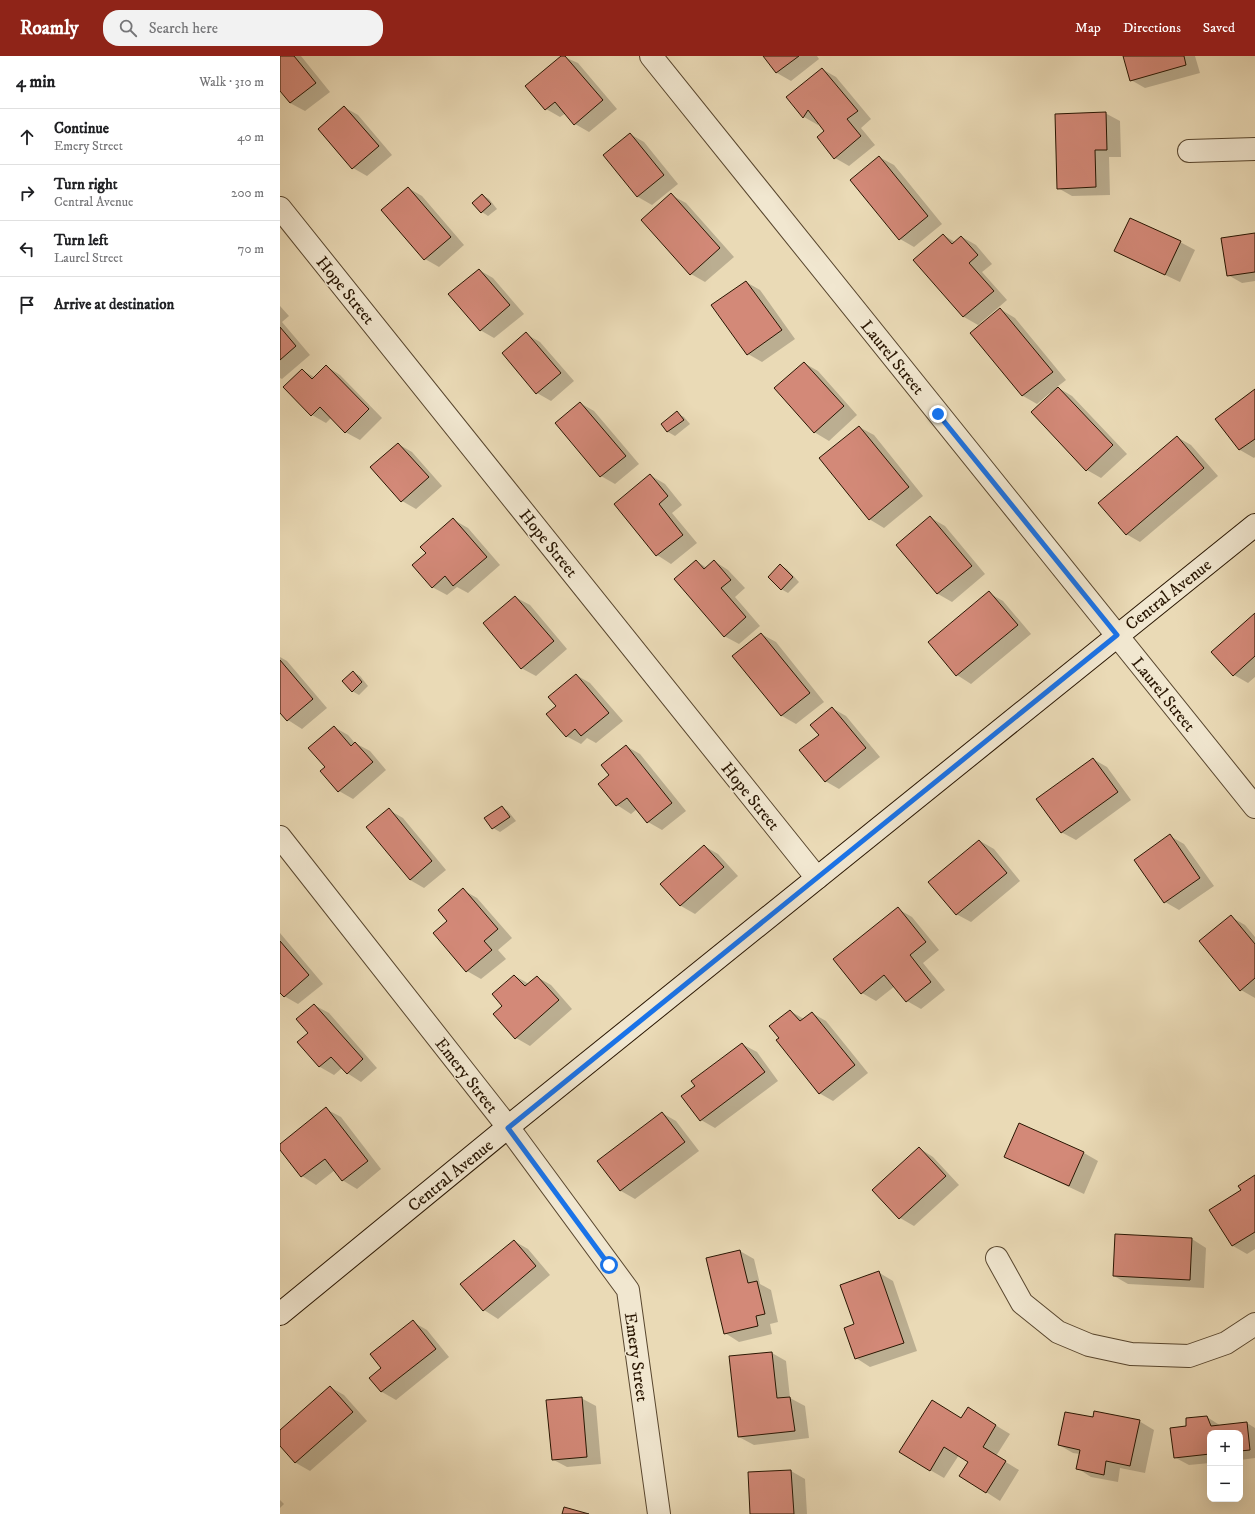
<!DOCTYPE html>
<meta charset="utf-8">
<style>
body{margin:0;font-family:"IM FELL DW Pica",serif;background:#f2f2f2;color:#202124}
.controls{position:absolute;right:12px;bottom:12px;display:grid;overflow:hidden;border-radius:8px;box-shadow:0 4px 16px #0002}
.controls button{width:36px;height:36px;display:grid;place-items:center;padding:0;border:0;border-bottom:1px solid #e0e0e0;background:#fff;color:#202124;font:20px sans-serif}
.stop{position:absolute;width:12px;height:12px;margin:-9px;border:3px solid #1a73e8;border-radius:50%;background:#fff}
.stop.end{background:#1a73e8;border-color:#fff;box-shadow:0 1px 4px #0008}
.list{margin:0;padding:0;list-style:none}
h2{display:flex;justify-content:space-between;align-items:center;height:52px;margin:0;padding:0 16px;font-size:17px}
h2 small{font-size:13px;font-weight:400;color:#757577}
.list li{display:grid;grid-template-columns:26px 1fr auto;gap:12px;align-items:center;box-sizing:border-box;height:56px;padding:0 16px;border-top:1px solid #e0e0e0}
.list b{display:block;font-size:15px;white-space:nowrap}
.list p{margin:0;font-size:13px;white-space:nowrap;color:#757577}
.list em{font-size:13px;font-style:normal;color:#757577}
.icon{flex:none;width:22px;height:22px;fill:none;stroke:currentColor;stroke-width:2;stroke-linecap:round;stroke-linejoin:round}
.map{position:relative;flex:none;width:975px;height:1458px;overflow:hidden}
header{display:flex;align-items:center;gap:24px;box-sizing:border-box;height:56px;padding:0 20px;background:#8f2418;color:#fff}
header strong{font-size:19px}
nav{display:flex;gap:22px;margin-inline-start:auto;font-size:14px}
.search{width:280px;height:36px;background:#f2f2f2;display:flex;align-items:center;gap:10px;box-sizing:border-box;padding:0 14px;border-radius:16px;color:#757577;font-size:15px}
main{display:flex}
aside{flex:1;background:#fff}
.map>svg:first-child{display:block}
.shadow{fill:#0003}
.building{fill:#d38978;stroke:#291602}
.lines{fill:none;stroke-linecap:round;stroke-linejoin:round}
.street-casing{stroke:#59472f;stroke-width:24}
.secondary-casing{stroke:#291602;stroke-width:24}
.street{stroke:#f1e7d0;stroke-width:22}
.secondary{stroke:#f1e7d0;stroke-width:22}
.route{stroke:#1a73e8;stroke-width:5}
.labels{text-anchor:middle;stroke-width:3;stroke-linejoin:round;paint-order:stroke}
.street-label{font-size:17px;fill:#291602;stroke:#f1e7d0}
</style>
<header>
<strong>Roamly</strong>
<div class="search"><svg class="icon" aria-label="search" viewBox="0 0 24 24"><circle cx="10" cy="10" r="6"/><path d="M15 15l6 6"/></svg>Search here</div>
<nav><a>Map</a><a>Directions</a><a>Saved</a></nav>
</header>
<main>
<aside>
<h2>4 min<small>Walk · 310 m</small></h2>
<ul class="list">
<li><svg class="icon" aria-label="ahead" viewBox="0 0 24 24"><path d="M12 20V5M6 11l6-6 6 6"/></svg><div><b>Continue</b><p>Emery Street</p></div><em>40 m</em></li>
<li><svg class="icon" aria-label="right" viewBox="0 0 24 24"><path d="M7 20v-9h11M14 6l5 5-5 5"/></svg><div><b>Turn right</b><p>Central Avenue</p></div><em>200 m</em></li>
<li><svg class="icon" aria-label="left" viewBox="0 0 24 24"><path d="M17 20v-9H6M10 6l-5 5 5 5"/></svg><div><b>Turn left</b><p>Laurel Street</p></div><em>70 m</em></li>
<li><svg class="icon" aria-label="arrive" viewBox="0 0 24 24"><path d="M6 21V4h12l-3 4 3 4H6"/></svg><div><b>Arrive at destination</b></div></li>
</ul>
</aside>
<div class="map">
<svg width="975" height="1458" viewBox="0 0 975 1458">
<rect width="100%" height="100%" fill="#eadab6"/>
<filter id="stains"><feTurbulence type="fractalNoise" baseFrequency=".005" numOctaves="4"/><feColorMatrix values="0 0 0 0 .2 0 0 0 0 .09 0 0 0 0 .02 0 0 0 .5 -.17"/></filter>
<radialGradient id="worn" r=".72"><stop offset=".6" stop-color="#630" stop-opacity="0"/><stop offset="1" stop-color="#630" stop-opacity=".3"/></radialGradient>
<path class="shadow" d="M 0,0 L 21,0 L 50,36 L 25,55 L 10,47 L 0,34 Z
M 282,0 L 298,7 L 337,53 L 309,76 L 295,68 L 286,57 L 280,61 L 266,53 Z
M 484,0 L 537,0 L 539,3 L 511,25 L 497,17 Z
M 844,0 L 915,0 L 920,17 L 865,32 L 851,24 Z
M 542,13 L 556,21 L 591,63 L 581,72 L 595,89 L 569,110 L 555,102 L 546,75 L 539,67 L 538,69 L 524,61 L 508,41 Z
M 64,51 L 78,59 L 112,99 L 87,120 L 73,112 Z
M 825,57 L 840,65 L 841,101 L 829,101 L 830,139 L 792,140 L 778,132 Z
M 350,78 L 364,86 L 398,128 L 372,149 L 358,141 L 324,99 Z
M 599,101 L 614,109 L 662,168 L 634,191 L 620,183 Z
M 128,132 L 142,140 L 184,189 L 159,211 L 145,203 Z
M 202,139 L 209,143 L 217,153 L 208,160 L 202,156 Z
M 391,139 L 406,147 L 454,201 L 425,226 L 411,218 Z
M 975,178 L 975,225 L 962,227 L 948,219 Z
M 663,179 L 675,186 L 682,181 L 696,189 L 712,208 L 702,216 L 727,244 L 698,269 L 684,261 L 634,204 Z
M 900,186 L 915,194 L 900,226 L 835,195 Z
M 199,214 L 213,222 L 244,258 L 214,282 L 200,274 Z
M 466,226 L 480,234 L 515,283 L 482,306 L 468,298 Z
M 0,250 L 9,260 L 2,266 L 30,299 L 2,323 L 0,322 Z
M 720,253 L 735,262 L 786,324 L 777,331 L 792,340 L 847,398 L 821,422 L 807,414 L 770,337 L 757,348 L 743,340 L 692,277 Z
M 246,278 L 260,286 L 294,325 L 271,345 L 257,337 Z
M 524,307 L 538,315 L 577,359 L 549,385 L 534,376 Z
M 46,310 L 60,319 L 102,362 L 80,384 L 65,376 L 51,362 L 46,367 L 32,359 L 22,314 L 34,321 Z
M 975,334 L 975,401 L 974,402 L 960,394 L 937,363 Z
M 300,347 L 314,355 L 359,408 L 335,428 L 321,420 Z
M 397,357 L 404,361 L 410,368 L 395,380 L 388,376 L 382,368 Z
M 579,371 L 594,379 L 643,440 L 604,472 L 589,463 Z
M 897,381 L 911,389 L 938,420 L 860,486 L 846,478 Z
M 118,388 L 132,396 L 162,430 L 136,453 L 122,445 Z
M 370,419 L 385,428 L 402,449 L 392,457 L 417,487 L 391,508 L 377,499 L 335,448 Z
M 651,462 L 665,470 L 705,518 L 672,546 L 658,538 L 617,489 Z
M 174,464 L 188,472 L 220,509 L 188,537 L 177,531 L 167,539 L 152,531 L 147,498 Z
M 416,505 L 427,512 L 434,505 L 448,514 L 465,532 L 455,541 L 480,570 L 459,588 L 444,580 Z
M 500,509 L 507,513 L 519,526 L 508,537 L 501,533 Z
M 709,537 L 723,545 L 751,578 L 691,628 L 677,619 L 649,586 Z
M 235,541 L 250,549 L 287,593 L 256,620 L 241,612 Z
M 975,558 L 975,621 L 968,627 L 954,619 Z
M 481,578 L 496,586 L 544,646 L 516,668 L 502,660 L 454,600 Z
M 0,601 L 7,605 L 47,652 L 22,673 L 8,664 L 0,655 Z
M 73,616 L 80,620 L 88,630 L 79,639 L 72,635 Z
M 296,619 L 310,627 L 343,665 L 316,687 L 307,682 L 301,688 L 286,680 L 277,650 Z
M 552,652 L 566,660 L 600,701 L 559,733 L 545,725 L 540,679 Z
M 54,671 L 68,679 L 75,687 L 90,695 L 106,714 L 73,743 L 59,735 L 46,711 Z
M 346,690 L 360,698 L 406,755 L 382,774 L 368,766 L 357,753 L 351,758 L 337,749 L 330,720 Z
M 813,703 L 827,711 L 851,744 L 796,784 L 781,776 Z
M 222,751 L 228,755 L 236,765 L 220,776 L 213,772 Z
M 109,754 L 123,762 L 166,814 L 144,832 L 130,824 Z
M 890,780 L 904,788 L 934,830 L 899,854 L 885,846 Z
M 700,785 L 714,793 L 740,825 L 691,866 L 676,858 Z
M 424,790 L 438,798 L 458,820 L 415,858 L 401,850 L 382,828 Z
M 183,834 L 197,842 L 232,882 L 218,894 L 226,903 L 201,923 L 187,915 L 154,877 L 168,865 Z
M 618,853 L 632,861 L 659,894 L 643,907 L 665,934 L 641,953 L 627,945 L 615,930 L 596,945 L 582,937 Z
M 951,861 L 965,869 L 975,881 L 975,942 L 961,934 Z
M 0,877 L 43,928 L 18,948 L 4,940 L 0,935 Z
M 235,920 L 249,928 L 257,921 L 271,929 L 292,953 L 250,990 L 236,982 L 224,950 Z
M 34,949 L 49,957 L 97,1012 L 81,1026 L 67,1017 L 62,1012 L 54,1019 L 40,1011 L 19,986 L 29,977 Z
M 510,955 L 524,963 L 532,957 L 546,965 L 588,1017 L 553,1045 L 539,1037 L 501,982 Z
M 462,988 L 477,996 L 498,1025 L 435,1072 L 421,1064 L 402,1040 Z
M 46,1053 L 61,1061 L 101,1113 L 77,1133 L 62,1124 L 55,1114 L 36,1129 L 22,1120 L 0,1092 L 0,1089 Z
M 382,1057 L 396,1065 L 419,1095 L 355,1143 L 341,1135 L 318,1105 Z
M 740,1068 L 804,1097 L 818,1105 L 804,1138 L 725,1101 Z
M 639,1092 L 653,1101 L 679,1129 L 634,1170 L 620,1162 Z
M 975,1120 L 975,1193 L 967,1198 L 953,1190 L 930,1154 L 962,1134 Z
M 912,1183 L 926,1192 L 924,1232 L 848,1228 L 834,1220 Z
M 234,1185 L 248,1193 L 270,1219 L 218,1263 L 204,1254 L 182,1229 Z
M 460,1195 L 474,1203 L 480,1228 L 491,1234 L 498,1266 L 490,1268 L 492,1278 L 459,1286 L 445,1277 Z
M 598,1216 L 613,1225 L 637,1295 L 590,1311 L 576,1302 L 576,1269 Z
M 133,1266 L 147,1274 L 169,1301 L 116,1344 L 102,1336 L 91,1322 L 103,1313 Z
M 492,1297 L 506,1305 L 510,1342 L 525,1350 L 529,1382 L 474,1389 L 459,1381 Z
M 50,1331 L 64,1339 L 87,1365 L 30,1415 L 16,1407 L 0,1389 L 0,1375 Z
M 301,1342 L 316,1350 L 321,1408 L 287,1411 L 272,1403 Z
M 652,1346 L 681,1363 L 702,1361 L 730,1378 L 716,1400 L 739,1414 L 720,1445 L 706,1436 L 690,1406 L 679,1399 L 664,1422 L 650,1414 Z
M 927,1361 L 941,1370 L 967,1367 L 975,1372 L 975,1402 L 960,1404 L 960,1377 L 930,1377 L 930,1407 L 909,1409 L 894,1401 L 908,1371 Z
M 814,1362 L 859,1365 L 874,1374 L 865,1417 L 840,1412 L 838,1426 L 811,1421 L 797,1412 L 800,1398 L 793,1397 L 779,1389 Z
M 511,1415 L 525,1423 L 527,1458 L 471,1458 Z
M 0,1444 L 4,1448 L 0,1452 Z"/>
<path class="building" d="M 0,0 L 14,0 L 36,27 L 10,47 L 0,35 Z
M 281,0 L 285,0 L 323,44 L 294,69 L 275,46 L 265,54 L 245,30 Z
M 483,0 L 519,0 L 496,17 Z
M 843,0 L 904,0 L 906,9 L 850,25 Z
M 542,12 L 578,55 L 567,63 L 581,80 L 554,103 L 537,81 L 544,75 L 528,54 L 523,62 L 506,41 Z
M 64,50 L 99,90 L 72,113 L 38,73 Z
M 826,56 L 827,94 L 815,94 L 816,131 L 777,133 L 775,58 Z
M 350,77 L 384,119 L 357,141 L 323,99 Z
M 599,100 L 648,160 L 619,184 L 570,124 Z
M 128,131 L 171,181 L 144,204 L 101,154 Z
M 391,137 L 440,192 L 410,219 L 361,164 Z
M 202,138 L 211,148 L 201,157 L 192,147 Z
M 850,162 L 901,185 L 885,219 L 834,195 Z
M 975,177 L 975,216 L 947,220 L 941,182 Z
M 663,178 L 672,188 L 681,180 L 698,199 L 689,207 L 714,235 L 683,261 L 633,204 Z
M 199,213 L 230,249 L 200,275 L 168,238 Z
M 466,225 L 502,274 L 467,299 L 431,249 Z
M 720,252 L 773,316 L 742,340 L 690,277 Z
M 0,271 L 16,290 L 0,304 Z
M 246,276 L 281,317 L 256,338 L 222,297 Z
M 524,306 L 564,350 L 534,377 L 494,332 Z
M 46,309 L 89,353 L 65,377 L 40,351 L 31,360 L 3,331 L 22,313 L 32,323 Z
M 778,331 L 833,389 L 806,415 L 751,356 Z
M 975,333 L 975,383 L 959,394 L 935,363 Z
M 300,346 L 346,400 L 320,421 L 275,367 Z
M 397,355 L 404,364 L 387,376 L 381,368 Z
M 579,370 L 629,431 L 589,464 L 539,402 Z
M 897,380 L 924,412 L 846,479 L 818,447 Z
M 118,387 L 149,421 L 121,446 L 90,411 Z
M 370,418 L 388,440 L 379,448 L 403,479 L 376,500 L 334,448 Z
M 650,460 L 692,510 L 657,538 L 616,489 Z
M 173,462 L 207,501 L 173,530 L 165,520 L 152,532 L 132,509 L 146,497 L 140,491 Z
M 416,504 L 424,513 L 434,504 L 451,524 L 441,532 L 466,561 L 444,581 L 394,523 Z
M 500,508 L 513,521 L 501,534 L 488,521 Z
M 709,535 L 738,569 L 676,620 L 648,586 Z
M 235,540 L 274,585 L 241,613 L 203,567 Z
M 975,557 L 975,600 L 953,620 L 931,596 Z
M 481,577 L 530,637 L 501,660 L 452,600 Z
M 0,604 L 33,643 L 7,665 L 0,657 Z
M 73,615 L 82,626 L 72,636 L 62,625 Z
M 296,618 L 329,657 L 301,680 L 295,673 L 286,681 L 266,658 L 276,650 L 268,641 Z
M 552,651 L 586,692 L 545,726 L 519,694 L 539,679 L 530,669 Z
M 54,670 L 71,690 L 75,686 L 93,706 L 58,736 L 40,715 L 45,711 L 28,692 Z
M 346,689 L 392,747 L 367,767 L 347,742 L 336,750 L 318,728 L 329,719 L 321,709 Z
M 813,702 L 838,736 L 781,777 L 756,743 Z
M 222,750 L 230,761 L 212,773 L 204,762 Z
M 109,752 L 152,805 L 130,824 L 86,771 Z
M 890,778 L 920,822 L 884,847 L 854,804 Z
M 699,784 L 727,817 L 676,859 L 648,826 Z
M 424,789 L 444,811 L 400,850 L 380,828 Z
M 183,832 L 218,873 L 204,885 L 212,894 L 186,916 L 153,877 L 167,865 L 158,854 Z
M 618,851 L 646,886 L 630,899 L 651,926 L 626,946 L 604,919 L 581,938 L 553,903 Z
M 951,859 L 975,888 L 975,922 L 960,935 L 919,885 Z
M 0,885 L 29,919 L 4,941 L 0,937 Z
M 234,919 L 245,930 L 257,920 L 279,944 L 235,983 L 213,958 L 222,950 L 212,938 Z
M 34,948 L 83,1003 L 67,1018 L 51,1001 L 39,1011 L 17,986 L 28,977 L 16,963 Z
M 510,954 L 520,965 L 532,956 L 575,1009 L 539,1038 L 496,984 L 499,982 L 489,970 Z
M 462,987 L 485,1016 L 420,1065 L 401,1040 L 415,1030 L 411,1025 Z
M 46,1051 L 88,1105 L 62,1125 L 45,1103 L 21,1121 L 0,1094 L 0,1088 Z
M 382,1056 L 405,1086 L 340,1135 L 317,1105 Z
M 739,1067 L 804,1096 L 789,1130 L 724,1101 Z
M 639,1091 L 666,1120 L 619,1163 L 592,1134 Z
M 975,1119 L 975,1176 L 952,1190 L 929,1154 L 961,1134 L 958,1130 Z
M 835,1178 L 912,1182 L 910,1224 L 833,1220 Z
M 234,1184 L 256,1210 L 203,1255 L 180,1228 Z
M 460,1194 L 468,1227 L 477,1225 L 485,1258 L 476,1260 L 478,1270 L 444,1278 L 426,1202 Z
M 599,1215 L 624,1287 L 575,1303 L 564,1272 L 574,1268 L 560,1229 Z
M 133,1264 L 156,1293 L 101,1336 L 89,1322 L 101,1312 L 90,1298 Z
M 492,1296 L 497,1342 L 510,1341 L 515,1375 L 458,1381 L 449,1300 Z
M 50,1330 L 73,1356 L 15,1407 L 0,1390 L 0,1374 Z
M 302,1341 L 307,1401 L 272,1404 L 266,1344 Z
M 652,1344 L 681,1362 L 688,1351 L 716,1369 L 703,1391 L 726,1405 L 706,1437 L 679,1420 L 688,1406 L 664,1391 L 650,1415 L 619,1396 Z
M 814,1355 L 860,1364 L 850,1410 L 826,1405 L 824,1419 L 796,1413 L 800,1394 L 778,1389 L 785,1356 L 813,1361 Z
M 927,1360 L 931,1370 L 967,1366 L 970,1394 L 960,1395 L 960,1377 L 930,1377 L 930,1398 L 894,1402 L 890,1372 L 906,1370 L 906,1362 Z
M 511,1414 L 514,1458 L 470,1458 L 468,1416 Z
M 284,1451 L 309,1458 L 282,1458 Z"/>
<g class="lines">
<defs>
<path id="street" d="M 371,0 L 975,751
M 909,95 L 975,93
M 0,152 L 537,822
M 0,781 L 228,1071 L 348,1234 L 379,1458
M 717,1202 L 742,1247 L 778,1276 L 809,1289 L 851,1298 L 909,1300 L 946,1287 L 975,1268"/>
<path id="secondary" d="M 0,1258 L 228,1071 L 975,469"/>
</defs>
<use href="#street" class="street-casing"/>
<use href="#secondary" class="secondary-casing"/>
<use href="#street" class="street"/>
<use href="#secondary" class="secondary"/>
</g>
<g class="lines">
<path class="route" d="M 329,1209 L 228,1072 L 837,579 L 658,358"/>
</g>
<g class="labels">
<g class="street-label">
<text transform="translate(66 234) rotate(51)" y="6">Hope Street</text>
<text transform="translate(613 301) rotate(51)" y="6">Laurel Street</text>
<text transform="translate(269 487) rotate(51)" y="6">Hope Street</text>
<text transform="translate(888 538) rotate(-38)" y="6">Central Avenue</text>
<text transform="translate(884 638) rotate(51)" y="6">Laurel Street</text>
<text transform="translate(471 740) rotate(51)" y="6">Hope Street</text>
<text transform="translate(187 1019) rotate(52)" y="6">Emery Street</text>
<text transform="translate(170 1119) rotate(-39)" y="6">Central Avenue</text>
<text transform="translate(357 1301) rotate(82)" y="6">Emery Street</text>
</g>
</g>
<rect width="100%" height="100%" filter="url(#stains)"/>
<rect width="100%" height="100%" fill="url(#worn)"/>
</svg>
<div class="controls">
<button>+</button>
<button>−</button>
</div>
<div class="stop" style="left:329px;top:1209px"></div>
<div class="stop end" style="left:658px;top:358px"></div>
</div>
</main>
